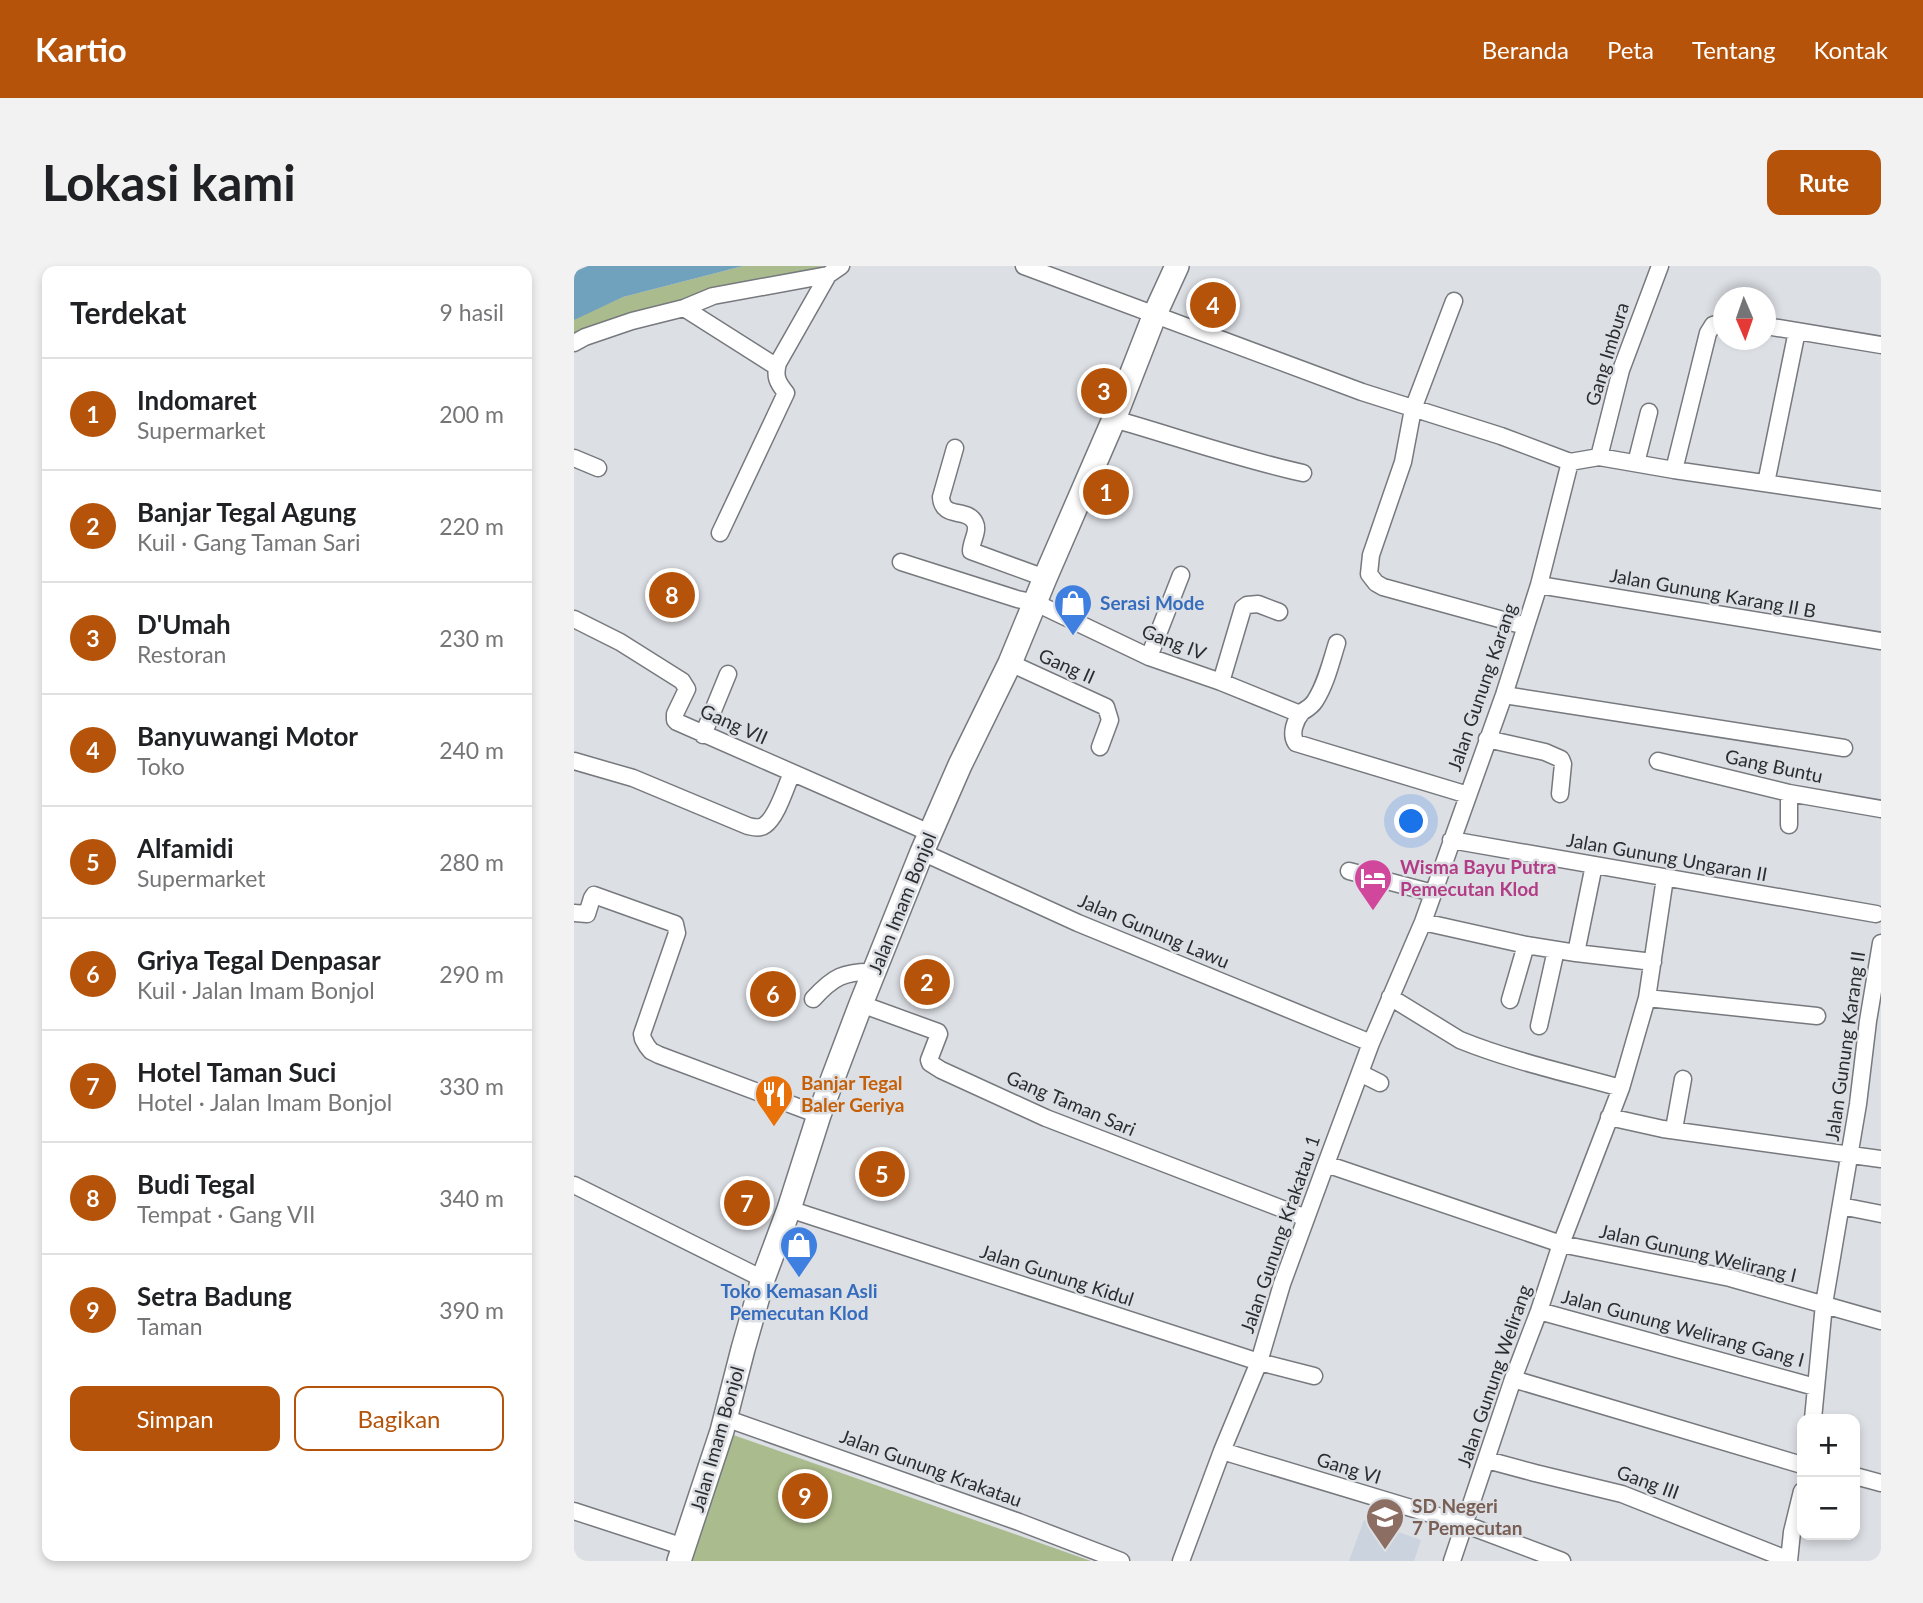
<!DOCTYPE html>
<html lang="id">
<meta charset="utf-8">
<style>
body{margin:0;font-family:Lato,sans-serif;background:#f2f2f2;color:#202124}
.controls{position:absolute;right:21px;bottom:21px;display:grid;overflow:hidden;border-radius:14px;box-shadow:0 4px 10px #0003}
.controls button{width:63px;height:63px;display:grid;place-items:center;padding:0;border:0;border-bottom:2px solid #e0e0e0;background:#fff;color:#202124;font:35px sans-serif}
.compass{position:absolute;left:1139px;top:21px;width:63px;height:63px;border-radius:50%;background:#fff;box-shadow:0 4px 10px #0003;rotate:178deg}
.you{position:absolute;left:838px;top:556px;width:24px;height:24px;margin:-18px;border:5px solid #fff;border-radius:50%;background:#1a73e8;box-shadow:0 0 0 10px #1a73e833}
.badge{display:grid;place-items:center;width:46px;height:46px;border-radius:50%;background:#b45309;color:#fff;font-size:23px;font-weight:700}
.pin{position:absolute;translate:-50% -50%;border:4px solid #fff;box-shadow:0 2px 7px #0006}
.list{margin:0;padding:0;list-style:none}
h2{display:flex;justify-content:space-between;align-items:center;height:91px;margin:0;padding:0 28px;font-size:30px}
h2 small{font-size:23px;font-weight:400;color:#757577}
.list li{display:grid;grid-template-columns:46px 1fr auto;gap:21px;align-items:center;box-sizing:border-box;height:112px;padding:0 28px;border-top:2px solid #e0e0e0}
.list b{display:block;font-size:26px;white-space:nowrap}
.list p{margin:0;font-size:23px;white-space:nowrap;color:#757577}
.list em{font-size:23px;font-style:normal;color:#757577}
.actions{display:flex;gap:14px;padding:21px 28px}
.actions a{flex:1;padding:16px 0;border:2px solid #b45309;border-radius:14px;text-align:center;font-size:24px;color:#b45309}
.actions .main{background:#b45309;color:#fff}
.map{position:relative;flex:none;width:1307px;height:1295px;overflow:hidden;border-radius:14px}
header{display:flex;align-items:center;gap:42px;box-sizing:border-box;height:98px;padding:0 35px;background:#b45309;color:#fff}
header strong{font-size:33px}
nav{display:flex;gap:38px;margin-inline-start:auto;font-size:24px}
.intro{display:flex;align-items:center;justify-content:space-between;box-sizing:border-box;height:168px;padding:0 42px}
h1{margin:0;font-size:49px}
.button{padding:18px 32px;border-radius:14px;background:#b45309;color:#fff;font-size:24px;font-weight:700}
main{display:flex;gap:42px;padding:0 42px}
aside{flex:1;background:#fff;border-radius:14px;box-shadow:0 4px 10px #0003}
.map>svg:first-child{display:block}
.built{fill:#cbd3de}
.green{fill:#aabb8d}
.water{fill:#70a1bd}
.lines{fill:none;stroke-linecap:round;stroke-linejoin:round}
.minor-casing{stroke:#76797d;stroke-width:19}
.highway-casing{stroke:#76797d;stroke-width:26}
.minor{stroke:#fff;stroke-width:16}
.highway{stroke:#fff;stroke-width:23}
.labels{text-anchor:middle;stroke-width:5;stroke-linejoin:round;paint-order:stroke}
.street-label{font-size:19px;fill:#2b2d2f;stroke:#dcdfe4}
.shop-label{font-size:19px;font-weight:bold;fill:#366cbe;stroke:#dcdfe4;text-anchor:start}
.hotel-label{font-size:19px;font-weight:bold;fill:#b23c85;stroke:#dcdfe4;text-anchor:start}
.food-label{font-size:19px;font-weight:bold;fill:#c56008;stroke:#dcdfe4;text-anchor:start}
.education-label{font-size:19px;font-weight:bold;fill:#785e54;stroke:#dcdfe4;text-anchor:start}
</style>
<header>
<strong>Kartio</strong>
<nav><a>Beranda</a><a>Peta</a><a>Tentang</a><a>Kontak</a></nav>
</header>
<div class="intro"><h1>Lokasi kami</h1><a class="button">Rute</a></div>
<main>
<aside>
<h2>Terdekat<small>9 hasil</small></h2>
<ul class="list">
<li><span class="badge">1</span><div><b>Indomaret</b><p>Supermarket</p></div><em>200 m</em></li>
<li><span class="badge">2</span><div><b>Banjar Tegal Agung</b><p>Kuil · Gang Taman Sari</p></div><em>220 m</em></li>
<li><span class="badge">3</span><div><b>D'Umah</b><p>Restoran</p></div><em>230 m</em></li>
<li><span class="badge">4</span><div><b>Banyuwangi Motor</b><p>Toko</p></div><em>240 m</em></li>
<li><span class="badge">5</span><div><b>Alfamidi</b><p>Supermarket</p></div><em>280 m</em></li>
<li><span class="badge">6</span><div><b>Griya Tegal Denpasar</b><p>Kuil · Jalan Imam Bonjol</p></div><em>290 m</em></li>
<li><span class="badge">7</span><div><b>Hotel Taman Suci</b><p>Hotel · Jalan Imam Bonjol</p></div><em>330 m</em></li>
<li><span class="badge">8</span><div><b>Budi Tegal</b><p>Tempat · Gang VII</p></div><em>340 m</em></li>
<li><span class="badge">9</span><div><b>Setra Badung</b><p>Taman</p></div><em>390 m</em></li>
</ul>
<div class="actions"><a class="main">Simpan</a><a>Bagikan</a></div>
</aside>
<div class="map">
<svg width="1307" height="1295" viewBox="0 0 1307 1295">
<rect width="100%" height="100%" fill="#dcdfe4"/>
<path class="built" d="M 790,1254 L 847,1274 L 840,1295 L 775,1295 Z"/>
<path class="green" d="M 169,0 L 249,0 L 171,21 L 0,74 L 0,54 L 2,52 L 49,31 Z
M 148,1165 L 517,1295 L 111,1295 Z"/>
<path class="water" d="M 14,0 L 169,0 L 49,31 L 0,54 L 0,6 Z"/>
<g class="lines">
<defs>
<path id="minor" d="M 450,0 L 788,126 L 927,170 L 996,196 L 1025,191 L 1100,204 L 1307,234
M 880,35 L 839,143 L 829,196 L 797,289 L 795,308 L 802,317 L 809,321 L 951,360
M 110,42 L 203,101
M 1192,60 L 1307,79
M 0,77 L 11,71 L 58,55 L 110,42 L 139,30 L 254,9 L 267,0
M 540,153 C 603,171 665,193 729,207
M 381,182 L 367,231 C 368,254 394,241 401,257 C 405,265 397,276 397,285 L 471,312
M 1025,191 L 1047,104 L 1086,0
M 0,192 L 24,202
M 1062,197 L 1075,146
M 1100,204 L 1134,67 L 1139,59 L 1150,56
M 1192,217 L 1223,65
M 146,267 L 212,127 C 204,117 200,111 204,97 L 254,9
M 327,296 L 443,333 L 462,337 L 575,391 L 647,416 L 726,448
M 965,319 L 1307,375
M 0,353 L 46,376 L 108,415 L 113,423 L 101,448 L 101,454 L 103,456 L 356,567
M 763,377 C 757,396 752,418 741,435 C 738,440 733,443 728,446 C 721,454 716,468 722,477 L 894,529
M 575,391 L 607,309
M 436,397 L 532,441 L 536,454 L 526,481
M 647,416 L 669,342 L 673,339 L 684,338 L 705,346
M 930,429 L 1270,482
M 129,469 L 154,408
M 913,473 L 971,486 L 987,493 L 989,498 L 986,528
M 0,495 L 59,512 L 174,560 C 179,561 186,563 191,559 C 203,551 212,520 218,507
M 1084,495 L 1215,527 L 1307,543
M 1215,559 L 1215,527
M 877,574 L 1302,648
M 348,586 L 504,657 L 797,777
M 775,605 L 859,627
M 0,647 L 13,648 L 18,632 L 20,629 L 101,658 L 103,667 L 68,768 L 69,773 L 73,780 L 77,785 L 85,789 L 245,849
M 849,656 L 952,679 L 1002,687 L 1079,696
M 1002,687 L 1020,599
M 816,731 L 886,774 C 938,795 993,807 1047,822
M 1073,732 L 1243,750
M 239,733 C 259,711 270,705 300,706
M 936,734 L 952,679
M 287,738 L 364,766 L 365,768 L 355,794 L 356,797 L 367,804 L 472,852 L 732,952
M 965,760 L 982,684
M 786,807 L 806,817
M 1035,851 L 1089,863 L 1307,893
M 1100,863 L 1109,813
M 752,898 L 987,978 L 1156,1012 L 1307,1055
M 0,919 L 189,1013
M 1267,940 L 1307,948
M 215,943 L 685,1096 L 740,1110
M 965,1045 L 1241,1121
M 939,1113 L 1228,1199
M 151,1152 L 445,1256 L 547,1295
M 1239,1153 L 1250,1038 L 1284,838 L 1294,755 L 1307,677
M 648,1185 L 890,1258 L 988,1295
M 913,1194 L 961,1207 L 1048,1228 L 1215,1294
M 1281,1210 L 1307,1217
M 0,1245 L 110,1281
M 607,1295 L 648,1185 L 685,1096 L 708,1018 L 752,898 L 797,777 L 849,656 L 930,429 L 965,319 L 996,196
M 878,1295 L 939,1113 L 965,1045 L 987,978 L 1047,822 L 1073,732 L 1091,612
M 1215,1295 L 1218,1266 L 1228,1225"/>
<path id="highway" d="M 105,1295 L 148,1165 L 169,1083 L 189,1013 L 215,943 L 245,849 L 287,738 L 348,586 L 386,499 L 436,397 L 471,312 L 540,153 L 581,48 L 603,0"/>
</defs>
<use href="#minor" class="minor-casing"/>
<use href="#highway" class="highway-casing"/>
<use href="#minor" class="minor"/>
<use href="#highway" class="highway"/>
</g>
<defs>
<symbol id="shop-pin" viewBox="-11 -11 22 30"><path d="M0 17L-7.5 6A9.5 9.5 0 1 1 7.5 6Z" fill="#3f7fe0" stroke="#dcdfe4"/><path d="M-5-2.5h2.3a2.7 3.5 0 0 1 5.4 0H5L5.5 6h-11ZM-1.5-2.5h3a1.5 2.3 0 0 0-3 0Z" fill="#fff"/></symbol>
<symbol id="hotel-pin" viewBox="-11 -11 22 30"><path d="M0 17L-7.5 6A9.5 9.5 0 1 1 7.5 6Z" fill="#d1479c" stroke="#dcdfe4"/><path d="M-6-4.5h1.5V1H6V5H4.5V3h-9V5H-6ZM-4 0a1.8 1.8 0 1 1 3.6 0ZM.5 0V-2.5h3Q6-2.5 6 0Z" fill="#fff"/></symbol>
<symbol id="restaurant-pin" viewBox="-11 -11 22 30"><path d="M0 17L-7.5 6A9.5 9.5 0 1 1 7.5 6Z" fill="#e8710a" stroke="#dcdfe4"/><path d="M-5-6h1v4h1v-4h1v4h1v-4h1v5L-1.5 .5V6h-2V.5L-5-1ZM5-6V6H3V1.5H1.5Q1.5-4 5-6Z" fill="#fff"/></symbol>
<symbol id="school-pin" viewBox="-11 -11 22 30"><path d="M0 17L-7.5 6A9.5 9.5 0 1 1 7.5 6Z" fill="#8d6e63" stroke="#dcdfe4"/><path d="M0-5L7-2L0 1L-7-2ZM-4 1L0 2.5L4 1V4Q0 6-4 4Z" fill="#fff"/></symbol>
</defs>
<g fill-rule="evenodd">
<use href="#shop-pin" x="477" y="315" width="44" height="60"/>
<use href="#hotel-pin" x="777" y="590" width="44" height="60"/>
<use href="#restaurant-pin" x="178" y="806" width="44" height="60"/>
<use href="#shop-pin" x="203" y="957" width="44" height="60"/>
<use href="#school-pin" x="789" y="1229" width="44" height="60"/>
</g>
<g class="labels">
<g class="street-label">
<text transform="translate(1033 88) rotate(-73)" y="7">Gang Imbura</text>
<text transform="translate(1139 327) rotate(10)" y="7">Jalan Gunung Karang II B</text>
<text transform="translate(600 376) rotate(21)" y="7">Gang IV</text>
<text transform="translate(493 400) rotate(24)" y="7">Gang II</text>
<text transform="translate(908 421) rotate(-71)" y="7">Jalan Gunung Karang</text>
<text transform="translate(160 458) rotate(24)" y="7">Gang VII</text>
<text transform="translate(1200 500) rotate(12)" y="7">Gang Buntu</text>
<text transform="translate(1093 591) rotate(10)" y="7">Jalan Gunung Ungaran II</text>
<text transform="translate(328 637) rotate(-68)" y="7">Jalan Imam Bonjol</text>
<text transform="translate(580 665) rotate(23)" y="7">Jalan Gunung Lawu</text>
<text transform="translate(1271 780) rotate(-82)" y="7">Jalan Gunung Karang II</text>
<text transform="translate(497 837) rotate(23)" y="7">Gang Taman Sari</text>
<text transform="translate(706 968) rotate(-71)" y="7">Jalan Gunung Krakatau 1</text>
<text transform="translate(1124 987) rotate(13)" y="7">Jalan Gunung Welirang I</text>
<text transform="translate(483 1009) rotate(18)" y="7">Jalan Gunung Kidul</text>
<text transform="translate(1109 1062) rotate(15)" y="7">Jalan Gunung Welirang Gang I</text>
<text transform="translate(920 1110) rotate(-71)" y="7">Jalan Gunung Welirang</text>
<text transform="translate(143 1173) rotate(-74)" y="7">Jalan Imam Bonjol</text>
<text transform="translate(357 1202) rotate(20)" y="7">Jalan Gunung Krakatau</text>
<text transform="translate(775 1202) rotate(17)" y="7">Gang VI</text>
<text transform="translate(1074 1216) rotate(20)" y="7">Gang III</text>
</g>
<g class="shop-label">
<text x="526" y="344">Serasi Mode</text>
<text x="225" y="1032" text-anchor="middle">Toko Kemasan Asli<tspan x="225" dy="22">Pemecutan Klod</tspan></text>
</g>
<g class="hotel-label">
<text x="826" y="608">Wisma Bayu Putra<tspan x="826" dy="22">Pemecutan Klod</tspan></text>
</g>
<g class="food-label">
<text x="227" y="824">Banjar Tegal<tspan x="227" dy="22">Baler Geriya</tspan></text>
</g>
<g class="education-label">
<text x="838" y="1247">SD Negeri<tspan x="838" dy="22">7 Pemecutan</tspan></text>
</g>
</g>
</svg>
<div class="controls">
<button>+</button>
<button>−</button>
</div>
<svg class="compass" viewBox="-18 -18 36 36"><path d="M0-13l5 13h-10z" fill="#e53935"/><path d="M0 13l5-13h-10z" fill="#757577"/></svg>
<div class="you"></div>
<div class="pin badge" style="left:532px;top:226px">1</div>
<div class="pin badge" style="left:353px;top:716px">2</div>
<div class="pin badge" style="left:530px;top:125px">3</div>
<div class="pin badge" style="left:639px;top:39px">4</div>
<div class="pin badge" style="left:308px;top:908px">5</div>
<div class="pin badge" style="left:199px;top:728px">6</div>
<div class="pin badge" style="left:173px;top:937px">7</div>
<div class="pin badge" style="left:98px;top:329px">8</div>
<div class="pin badge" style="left:231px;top:1230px">9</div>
</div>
</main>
